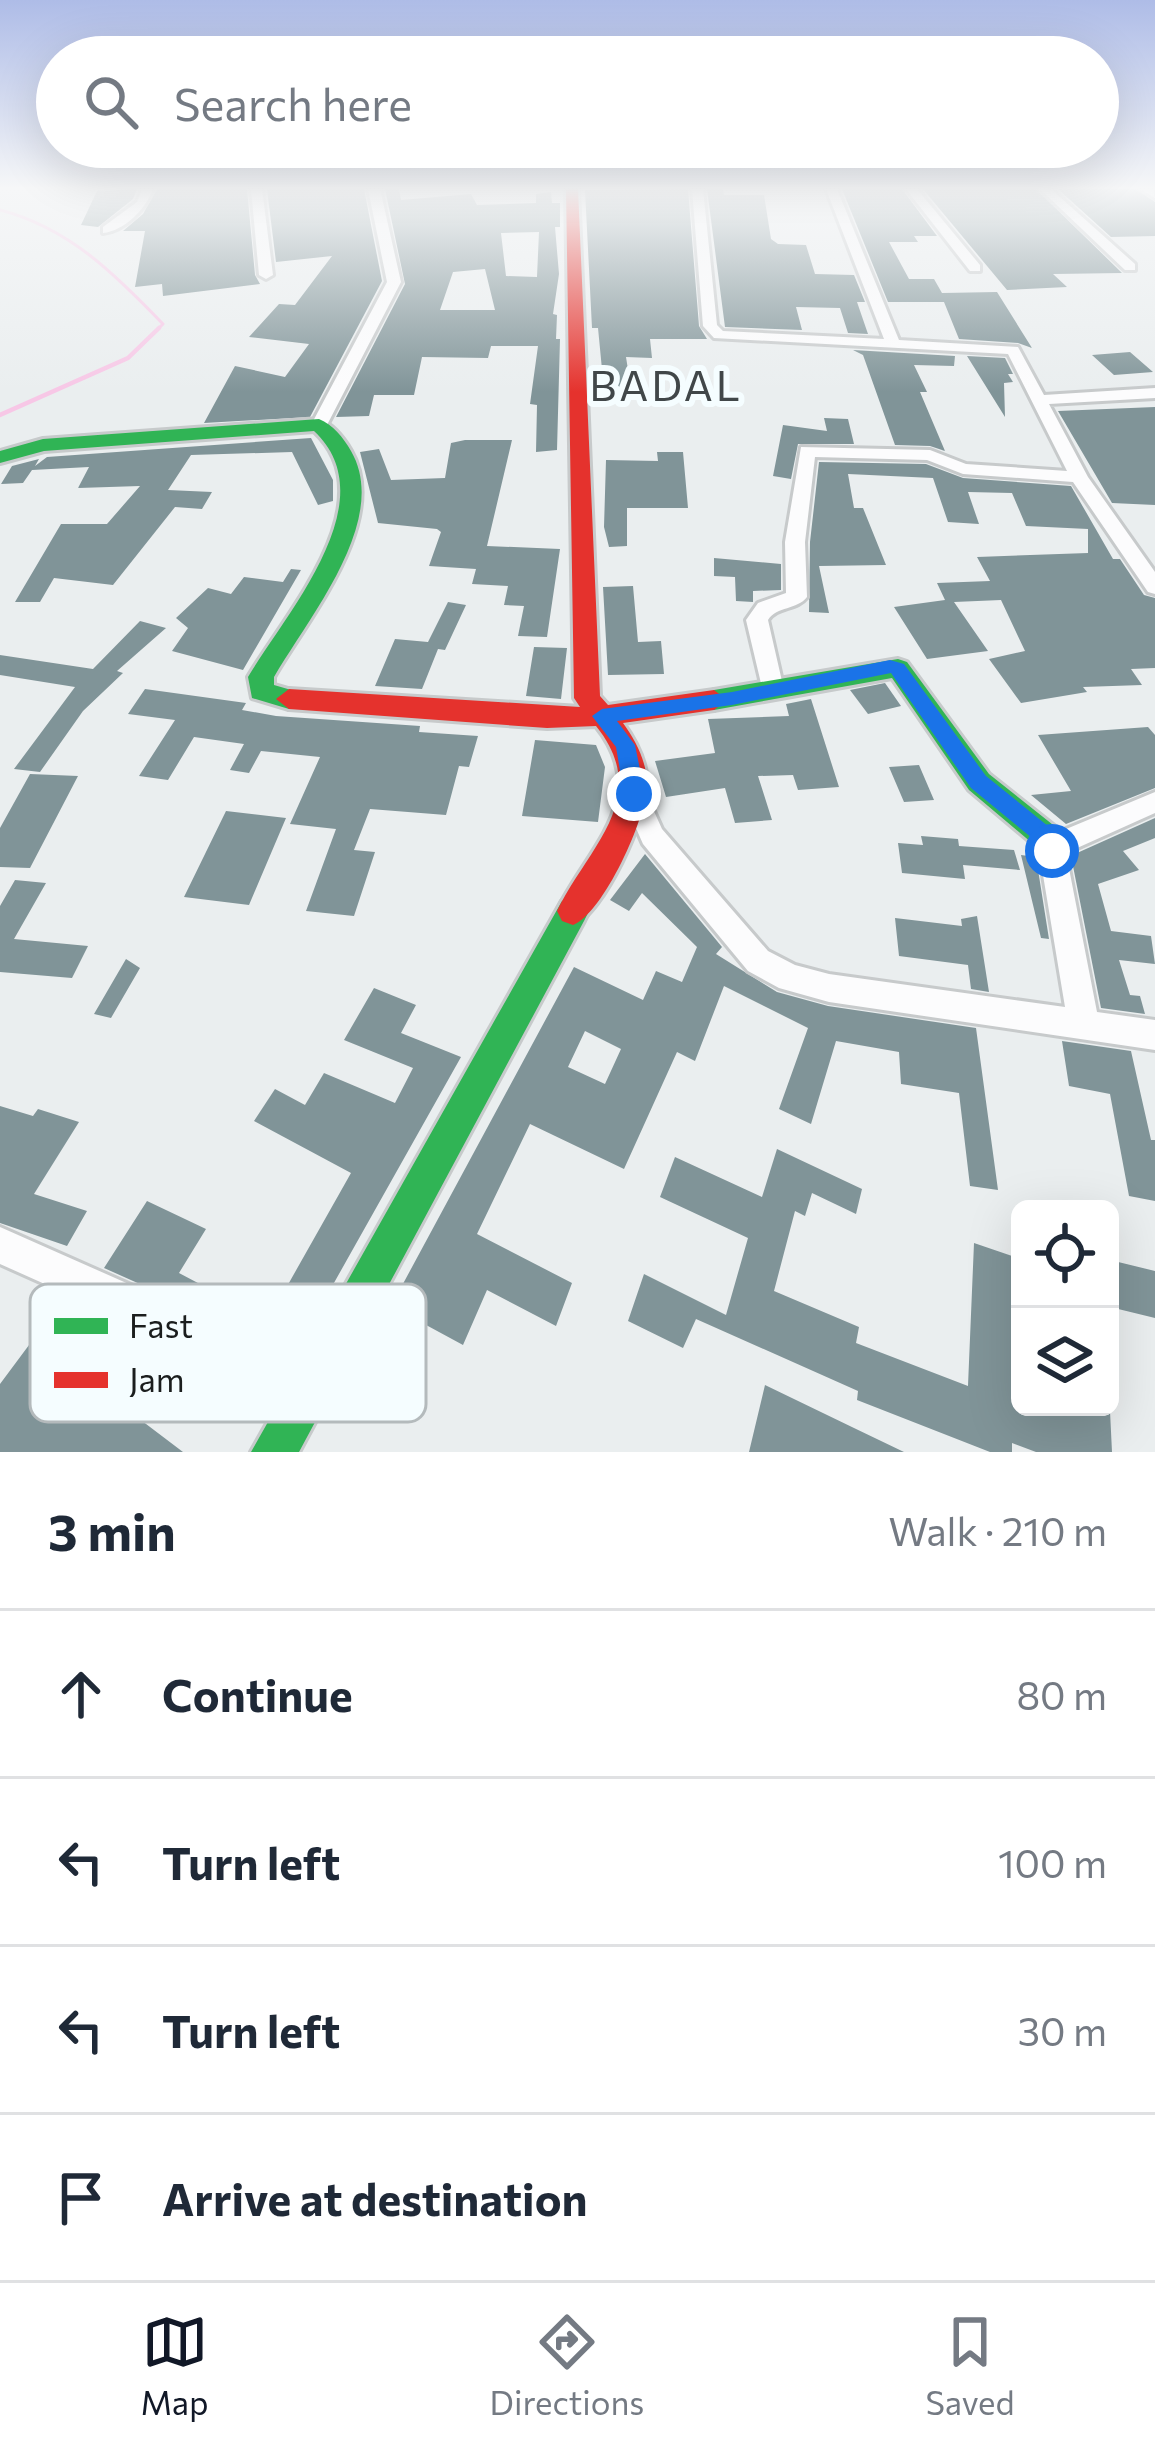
<!DOCTYPE html>
<meta charset="utf-8">
<style>
body{margin:0;font-family:Commissioner,sans-serif;background:#f6f6f7;color:#1f2937}
.controls{position:absolute;right:36px;bottom:36px;display:grid;overflow:hidden;border-radius:18px;box-shadow:0 12px 48px #0002}
.controls button{width:108px;height:108px;display:grid;place-items:center;padding:0;border:0;border-bottom:3px solid #e0e1e3;background:#fff;color:#1f2937;font:60px sans-serif}
.stop{position:absolute;width:36px;height:36px;margin:-27px;border:9px solid #1a73e8;border-radius:50%;background:#fff}
.stop.end{background:#1a73e8;border-color:#fff;box-shadow:0 3px 12px #0008}
.list{margin:0;padding:0;list-style:none}
h2{display:flex;justify-content:space-between;align-items:center;height:156px;margin:0;padding:0 48px;font-size:51px}
h2 small{font-size:39px;font-weight:400;color:#747a83}
.list li{display:grid;grid-template-columns:78px 1fr auto;gap:36px;align-items:center;box-sizing:border-box;height:168px;padding:0 48px;border-top:3px solid #e0e1e3}
.list b{display:block;font-size:45px;white-space:nowrap}
.list em{font-size:39px;font-style:normal;color:#747a83}
.icon{flex:none;width:66px;height:66px;fill:none;stroke:currentColor;stroke-width:2;stroke-linecap:round;stroke-linejoin:round}
.map{position:relative;flex:none;width:1155px;height:1452px;overflow:hidden}
.search{position:absolute;background:#fff;box-shadow:0 12px 48px #0002;left:36px;right:36px;top:36px;height:132px;display:flex;align-items:center;gap:30px;box-sizing:border-box;padding:0 42px;border-radius:66px;color:#747a83;font-size:45px}
.sheet{height:828px;background:#fff}
nav{display:flex;justify-content:space-around;align-items:center;box-sizing:border-box;height:168px;border-top:3px solid #e0e1e3;background:#fff;font-size:33px;color:#747a83}
nav a{display:grid;justify-items:center;gap:6px}
nav .on{color:#111827}
.map>svg:first-child{display:block}
.lines{fill:none;stroke-linecap:round;stroke-linejoin:round}
.stream-far1{stroke:#f7c7e6;stroke-width:3}
.stream{stroke:#f7c7e6;stroke-width:4.5}
.building{fill:#809498;fill-rule:evenodd}
.street-casing{stroke:#c7cacb;stroke-width:6}
.fast-casing{stroke:#c7cacb;stroke-width:6}
.jam-casing{stroke:#c7cacb;stroke-width:6}
.street{fill:#fcfcfd;fill-rule:evenodd}
.fast{fill:#30b455;fill-rule:evenodd}
.jam{fill:#e5322d;fill-rule:evenodd}
.route{fill:#1a73e8}
.labels{text-anchor:middle;stroke-width:12;stroke-linejoin:round;paint-order:stroke}
.far-quarter-label{font-size:42px;letter-spacing:3px;fill:#414749;stroke:#f5fdff}
.key{fill:#f5fdff;stroke:#b4babc;stroke-width:3}
.key-label{font-size:33px;fill:#1b1e1e}
</style>
<div class="map">
<svg width="1155" height="1452" viewBox="0 0 1155 1452">
<rect width="100%" height="100%" fill="#eaeeef"/>
<g class="lines">
<path class="stream-far1" d="M 0,210 C 69,228 115,274 163,324 L 156,331"/>
<path class="stream" d="M 0,415 L 128,358 L 159,328"/>
</g>
<path class="building" d="M 130,189 L 137,189 L 133,199 L 98,227 L 81,225 L 97,191 Z
M 157,189 L 247,189 L 255,275 L 260,284 L 163,296 L 162,284 L 135,287 L 145,231 L 123,231 L 143,214 Z
M 267,189 L 364,189 L 382,281 L 310,417 L 204,423 L 235,366 L 285,377 L 309,344 L 249,337 L 279,304 L 295,305 L 332,256 L 276,262 Z
M 385,189 L 399,189 L 401,200 L 471,194 L 477,205 L 536,203 L 536,194 L 551,192 L 552,203 L 560,203 L 560,227 L 555,227 L 559,274 L 553,314 L 557,315 L 556,339 L 560,339 L 557,450 L 536,452 L 537,405 L 530,404 L 538,346 L 491,346 L 488,358 L 422,357 L 414,395 L 374,395 L 369,416 L 336,417 L 405,284 ZM 539,232 L 537,277 L 506,276 L 501,233 ZM 485,269 L 495,310 L 440,310 L 453,272 Z
M 688,189 L 699,326 L 707,339 L 650,339 L 652,358 L 626,357 L 631,389 L 604,390 L 598,328 L 592,328 L 585,190 Z
M 707,189 L 723,189 L 724,195 L 764,195 L 771,239 L 778,244 L 806,245 L 815,274 L 854,275 L 865,302 L 857,302 L 868,334 L 848,333 L 840,308 L 796,307 L 802,330 L 725,327 Z
M 842,189 L 902,189 L 937,236 L 914,236 L 918,242 L 889,242 L 909,279 L 934,279 L 942,293 L 997,292 L 1032,348 L 1018,343 L 959,339 L 944,302 L 888,302 Z
M 923,189 L 1036,189 L 1122,273 L 1053,274 L 1067,287 L 1007,290 Z
M 1058,189 L 1136,189 L 1155,202 L 1155,236 L 1111,237 Z
M 853,350 L 955,356 L 954,366 L 914,365 L 927,392 L 920,392 L 945,451 L 930,446 L 895,445 L 863,355 Z
M 1130,352 L 1153,372 L 1114,375 L 1092,355 Z
M 967,356 L 1005,358 L 1013,374 L 1008,374 L 1013,382 L 1004,383 L 1005,417 Z
M 1155,407 L 1155,505 L 1112,503 L 1058,411 Z
M 824,418 L 848,419 L 854,444 L 798,444 L 791,479 L 773,476 L 783,425 L 827,431 Z
M 311,438 L 333,480 L 333,501 L 318,505 L 292,452 L 191,455 L 168,490 L 212,492 L 202,509 L 175,507 L 113,585 L 54,578 L 40,602 L 15,602 L 61,524 L 107,524 L 140,486 L 78,488 L 89,467 L 32,470 L 23,483 L 1,484 L 12,466 L 39,459 L 35,466 L 47,457 Z
M 465,440 L 512,440 L 487,546 L 560,549 L 547,637 L 518,636 L 524,606 L 504,605 L 508,586 L 472,584 L 476,569 L 429,566 L 441,532 L 437,529 L 378,523 L 360,452 L 379,449 L 391,480 L 445,478 L 451,443 Z
M 657,452 L 683,452 L 688,508 L 627,508 L 627,546 L 609,547 L 604,527 L 606,460 L 658,461 Z
M 819,462 L 926,464 L 963,478 L 1071,486 L 1113,559 L 1120,559 L 1144,595 L 1155,598 L 1155,668 L 1131,669 L 1142,685 L 1083,687 L 1087,692 L 1021,703 L 989,659 L 1025,651 L 1001,600 L 954,602 L 988,651 L 927,659 L 894,607 L 945,600 L 937,583 L 990,581 L 977,557 L 1088,553 L 1088,529 L 1026,526 L 1012,493 L 968,492 L 979,524 L 948,522 L 933,478 L 848,474 L 854,508 L 863,508 L 886,565 L 819,566 L 829,613 L 809,612 L 810,542 Z
M 714,558 L 781,564 L 781,590 L 753,591 L 753,602 L 736,601 L 735,577 L 714,576 Z
M 291,569 L 301,570 L 243,670 L 172,651 L 188,628 L 176,618 L 208,588 L 231,594 L 244,577 L 283,582 Z
M 633,586 L 638,642 L 661,641 L 664,674 L 608,675 L 603,587 Z
M 448,602 L 466,605 L 445,650 L 438,649 L 422,689 L 375,686 L 395,639 L 428,642 Z
M 140,621 L 166,628 L 117,671 L 123,673 L 83,711 L 40,772 L 14,769 L 75,687 L 0,675 L 0,655 L 93,669 Z
M 534,647 L 567,648 L 561,699 L 526,696 Z
M 885,683 L 901,706 L 868,714 L 850,690 Z
M 145,689 L 246,703 L 242,710 L 276,716 L 420,726 L 419,732 L 478,736 L 469,767 L 459,766 L 446,815 L 370,809 L 354,850 L 375,852 L 354,916 L 306,911 L 336,829 L 290,824 L 320,757 L 261,751 L 249,773 L 230,770 L 244,744 L 194,737 L 168,780 L 139,776 L 175,720 L 128,714 Z
M 811,699 L 839,787 L 798,790 L 793,775 L 758,776 L 772,820 L 735,823 L 725,788 L 666,797 L 655,761 L 715,753 L 708,719 L 789,716 L 786,704 Z
M 1148,727 L 1155,735 L 1155,788 L 1066,824 L 1031,795 L 1071,791 L 1038,735 Z
M 535,740 L 596,745 L 605,767 L 598,822 L 522,816 Z
M 919,765 L 934,800 L 904,802 L 889,767 Z
M 30,774 L 78,776 L 30,868 L 0,867 L 0,828 Z
M 226,811 L 286,818 L 249,905 L 184,897 Z
M 1155,818 L 1155,838 L 1123,851 L 1139,870 L 1098,884 L 1111,931 L 1151,936 L 1155,964 L 1119,960 L 1130,995 L 1140,996 L 1145,1014 L 1101,1008 L 1072,861 L 1077,853 Z
M 921,836 L 958,839 L 959,846 L 1014,850 L 1020,870 L 963,865 L 965,879 L 902,873 L 898,843 L 923,845 Z
M 645,854 L 722,947 L 716,954 L 777,992 L 828,1006 L 976,1028 L 998,1190 L 970,1186 L 959,1093 L 901,1084 L 899,1052 L 836,1041 L 811,1124 L 779,1109 L 808,1028 L 724,986 L 695,1061 L 677,1052 L 624,1169 L 530,1124 L 477,1234 L 572,1283 L 556,1326 L 487,1290 L 463,1345 L 391,1306 L 574,967 L 643,1000 L 656,971 L 682,982 L 697,947 L 642,893 L 629,911 L 610,900 ZM 585,1031 L 621,1049 L 605,1084 L 568,1067 Z
M 1021,855 L 1036,857 L 1049,939 L 1041,938 Z
M 15,880 L 46,883 L 14,939 L 88,946 L 72,978 L 0,972 L 0,906 Z
M 977,916 L 989,992 L 971,989 L 968,965 L 899,956 L 895,918 L 962,926 L 961,919 Z
M 126,959 L 140,968 L 111,1018 L 94,1014 Z
M 374,988 L 416,1005 L 401,1033 L 461,1057 L 285,1370 L 151,1289 L 104,1268 L 147,1201 L 206,1229 L 179,1273 L 268,1320 L 351,1173 L 254,1121 L 275,1089 L 305,1105 L 324,1073 L 395,1103 L 413,1068 L 344,1040 Z
M 1062,1041 L 1131,1051 L 1151,1140 L 1155,1140 L 1155,1201 L 1129,1196 L 1110,1094 L 1069,1086 Z
M 0,1106 L 33,1116 L 38,1109 L 79,1122 L 34,1194 L 87,1211 L 67,1246 L 0,1223 Z
M 777,1149 L 862,1189 L 856,1214 L 812,1193 L 805,1216 L 795,1211 L 774,1291 L 859,1327 L 856,1343 L 968,1386 L 974,1243 L 1015,1257 L 1013,1407 L 1098,1407 L 1110,1411 L 1112,1452 L 1036,1452 L 1012,1443 L 1012,1452 L 990,1452 L 857,1400 L 858,1391 L 696,1319 L 683,1348 L 628,1321 L 644,1274 L 726,1315 L 748,1238 L 660,1197 L 675,1157 L 762,1197 Z
M 1110,1260 L 1155,1271 L 1155,1318 L 1110,1307 Z
M 64,1298 L 158,1346 L 121,1405 L 183,1452 L 0,1452 L 0,1384 Z
M 765,1385 L 854,1428 L 904,1452 L 749,1452 Z"/>
<g class="lines">
<defs>
<path id="street" d="M 142,189 L 153,189 C 146,209 124,231 103,233 L 103,227 L 137,202 Z
M 251,189 L 262,189 L 273,275 L 266,279 L 259,275 Z
M 368,189 L 380,189 L 401,282 L 327,425 L 319,430 L 311,425 L 387,282 Z
M 692,189 L 703,189 L 717,325 L 723,331 L 884,339 L 826,189 L 837,189 L 899,340 L 1018,347 L 1044,395 L 1155,388 L 1155,398 L 1049,404 L 1088,477 L 1155,572 L 1155,594 L 1148,592 L 1073,482 L 963,474 L 927,460 L 815,457 L 805,542 L 807,597 C 797,610 777,606 768,620 L 784,690 L 772,698 L 764,696 L 746,620 L 758,603 L 786,593 L 785,542 L 801,447 L 930,450 L 966,464 L 1067,471 L 1008,354 L 714,338 L 703,326 Z
M 906,189 L 917,189 L 980,265 L 980,271 L 970,271 Z
M 1040,189 L 1051,189 L 1135,264 L 1135,270 L 1125,270 Z
M 1140,189 L 1153,189 L 1155,198 Z
M 634,784 L 643,787 L 662,829 L 768,951 L 795,965 L 829,974 L 1065,1007 L 1039,851 L 1047,837 L 1155,792 L 1155,813 L 1066,853 L 1097,1012 L 1155,1020 L 1155,1050 L 829,1002 L 779,988 L 748,971 L 643,844 L 621,794 L 625,787 Z
M 0,1227 L 149,1293 L 313,1392 L 319,1406 L 313,1420 L 299,1426 L 285,1420 L 123,1319 L 0,1264 Z"/>
<path id="fast" d="M 319,419 C 333,425 343,437 351,451 C 391,520 308,618 274,677 L 274,685 L 298,692 L 302,699 L 289,709 L 252,698 L 248,677 C 286,613 388,500 314,431 L 44,451 L 0,463 L 0,451 L 43,439 Z
M 898,659 L 907,662 L 989,774 L 1067,836 L 1071,845 L 1067,854 L 1056,858 L 1045,854 L 969,790 L 892,678 L 714,710 L 701,700 L 714,690 Z
M 573,897 L 584,901 L 589,911 L 584,921 L 299,1452 L 251,1452 L 562,901 Z"/>
<path id="jam" d="M 566,189 L 578,189 L 600,696 L 608,705 L 714,690 L 727,700 L 714,710 L 623,723 C 636,741 647,762 647,785 C 647,817 603,914 573,925 L 562,921 L 557,911 C 587,848 654,798 596,726 L 547,728 L 289,709 L 276,699 L 289,689 L 580,707 L 574,698 Z"/>
</defs>
<use href="#street" class="street-casing"/>
<use href="#fast" class="fast-casing"/>
<use href="#jam" class="jam-casing"/>
<use href="#street" class="street"/>
<use href="#fast" class="fast"/>
<use href="#jam" class="jam"/>
</g>
<linearGradient id="sky" x2="0" y2="1"><stop stop-color="#aebce7"/><stop offset="0.48" stop-color="#f6f7f8"/><stop offset="1" stop-color="#f6f7f8" stop-opacity="0"/></linearGradient>
<rect width="1155" height="392" fill="url(#sky)"/>
<path class="route" d="M 890,660 L 904,664 L 986,776 L 1064,839 L 1067,845 L 1060,858 L 1044,858 L 1043,847 L 971,788 L 891,673 L 732,705 L 617,721 L 635,745 L 645,794 L 634,802 L 624,794 L 616,747 L 592,716 L 602,709 L 732,692 Z"/>
<g class="labels">
<g class="far-quarter-label">
<text x="666" y="401">BADAL</text>
</g>
</g>
<rect x="30" y="1284" width="396" height="138" rx="18" class="key"/>
<rect x="54" y="1318" width="54" height="16" fill="#30b455"/>
<rect x="54" y="1372" width="54" height="16" fill="#e5322d"/>
<g class="key-label">
<text x="129" y="1338">Fast</text>
<text x="129" y="1392">Jam</text>
</g>
</svg>
<div class="controls">
<button><svg class="icon" aria-label="locate" viewBox="0 0 24 24"><circle cx="12" cy="12" r="6"/><path d="M12 2v4M12 18v4M2 12h4M18 12h4"/></svg></button>
<button><svg class="icon" aria-label="layers" viewBox="0 0 24 24"><path d="M12 4l9 5-9 5-9-5zM3 14l9 5 9-5"/></svg></button>
</div>
<div class="stop" style="left:1052px;top:851px"></div>
<div class="stop end" style="left:634px;top:794px"></div>
<div class="search"><svg class="icon" aria-label="search" viewBox="0 0 24 24"><circle cx="10" cy="10" r="6"/><path d="M15 15l6 6"/></svg>Search here</div>
</div>
<section class="sheet">
<h2>3 min<small>Walk · 210 m</small></h2>
<ul class="list">
<li><svg class="icon" aria-label="ahead" viewBox="0 0 24 24"><path d="M12 20V5M6 11l6-6 6 6"/></svg><div><b>Continue</b></div><em>80 m</em></li>
<li><svg class="icon" aria-label="left" viewBox="0 0 24 24"><path d="M17 20v-9H6M10 6l-5 5 5 5"/></svg><div><b>Turn left</b></div><em>100 m</em></li>
<li><svg class="icon" aria-label="left" viewBox="0 0 24 24"><path d="M17 20v-9H6M10 6l-5 5 5 5"/></svg><div><b>Turn left</b></div><em>30 m</em></li>
<li><svg class="icon" aria-label="arrive" viewBox="0 0 24 24"><path d="M6 21V4h12l-3 4 3 4H6"/></svg><div><b>Arrive at destination</b></div></li>
</ul>
</section>
<nav>
<a class="on"><svg class="icon" aria-label="map" viewBox="0 0 24 24"><path d="M3 6l6-2 6 2 6-2v14l-6 2-6-2-6 2zM9 4v14M15 6v14"/></svg>Map</a>
<a><svg class="icon" aria-label="directions" viewBox="0 0 24 24"><path d="M12 3l9 9-9 9-9-9zM9 14v-3h6M13 9l2 2-2 2"/></svg>Directions</a>
<a><svg class="icon" aria-label="saved" viewBox="0 0 24 24"><path d="M7 4h10v16l-5-4-5 4z"/></svg>Saved</a>
</nav>
